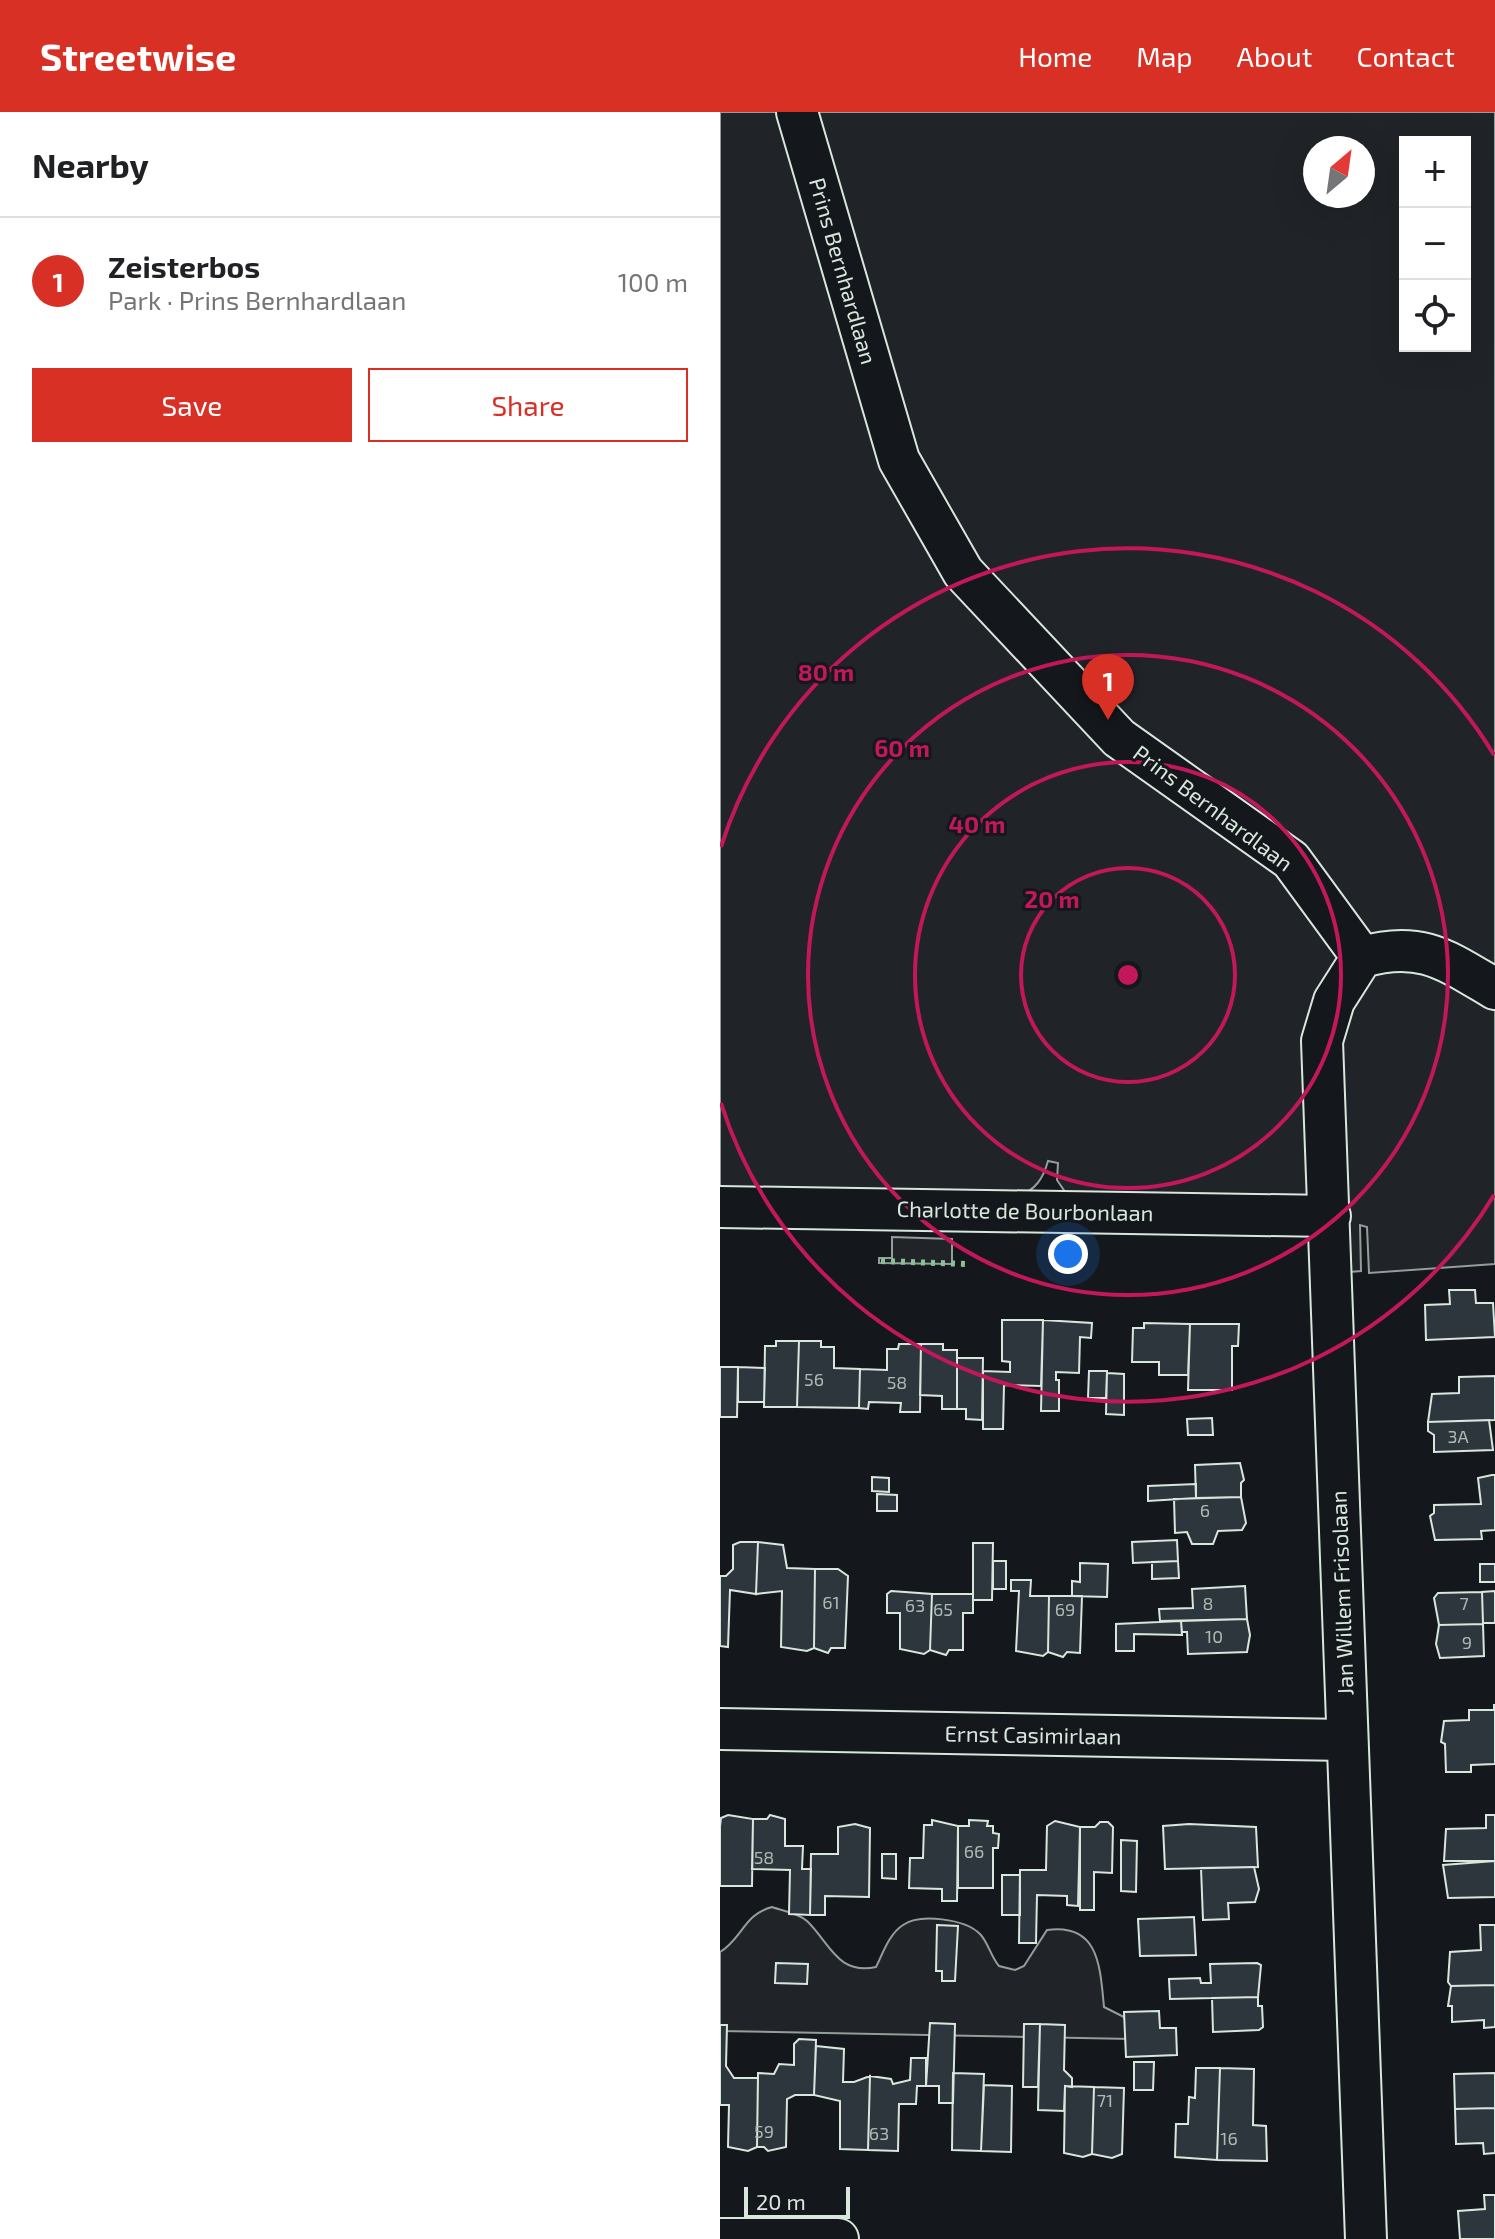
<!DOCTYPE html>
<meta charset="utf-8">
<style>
body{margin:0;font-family:"Exo 2",sans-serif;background:#f2f2f2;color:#202124}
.controls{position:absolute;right:24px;top:24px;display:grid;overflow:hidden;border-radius:0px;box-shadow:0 8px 32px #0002}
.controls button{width:72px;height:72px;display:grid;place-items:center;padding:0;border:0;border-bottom:2px solid #e0e0e0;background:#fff;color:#202124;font:40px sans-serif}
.compass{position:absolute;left:583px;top:24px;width:72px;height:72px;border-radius:50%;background:#fff;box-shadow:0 8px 32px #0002;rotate:29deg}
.scale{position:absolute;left:24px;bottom:20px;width:106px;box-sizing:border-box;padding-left:8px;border:4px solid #d8e6dc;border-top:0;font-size:22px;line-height:28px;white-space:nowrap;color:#d8e6dc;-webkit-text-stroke:6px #14181c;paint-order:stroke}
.you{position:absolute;left:348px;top:1142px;width:28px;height:28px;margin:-20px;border:6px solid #fff;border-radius:50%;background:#1a73e8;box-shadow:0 0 0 12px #1a73e833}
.badge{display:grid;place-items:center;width:52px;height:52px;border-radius:50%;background:#d93025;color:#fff;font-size:26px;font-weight:700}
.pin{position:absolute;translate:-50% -66px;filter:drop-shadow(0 2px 4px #0008)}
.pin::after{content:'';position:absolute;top:42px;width:28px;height:24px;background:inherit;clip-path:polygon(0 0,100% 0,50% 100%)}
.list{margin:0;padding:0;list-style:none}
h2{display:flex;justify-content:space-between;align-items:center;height:104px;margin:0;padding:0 32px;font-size:34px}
h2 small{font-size:26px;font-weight:400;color:#757577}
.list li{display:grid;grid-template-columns:52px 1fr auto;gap:24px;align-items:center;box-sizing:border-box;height:128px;padding:0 32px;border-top:2px solid #e0e0e0}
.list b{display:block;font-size:30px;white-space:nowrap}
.list p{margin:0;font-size:26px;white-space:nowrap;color:#757577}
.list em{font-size:26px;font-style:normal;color:#757577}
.actions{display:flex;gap:16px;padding:24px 32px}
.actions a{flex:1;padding:18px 0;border:2px solid #d93025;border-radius:0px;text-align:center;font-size:28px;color:#d93025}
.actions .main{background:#d93025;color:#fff}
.icon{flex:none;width:44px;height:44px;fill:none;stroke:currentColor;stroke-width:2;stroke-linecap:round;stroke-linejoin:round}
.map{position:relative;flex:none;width:775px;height:2127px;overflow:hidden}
header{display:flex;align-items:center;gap:48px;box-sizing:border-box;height:112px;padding:0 40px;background:#d93025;color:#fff}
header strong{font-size:38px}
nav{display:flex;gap:44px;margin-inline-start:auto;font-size:28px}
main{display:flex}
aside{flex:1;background:#fff}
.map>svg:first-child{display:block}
.green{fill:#202428;stroke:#939e99;stroke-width:2;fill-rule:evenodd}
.building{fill:#2c363c;stroke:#d8e6dc;stroke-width:2}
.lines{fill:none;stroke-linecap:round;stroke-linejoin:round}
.minor-casing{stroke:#d8e6dc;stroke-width:44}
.minor{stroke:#14181c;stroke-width:40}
.hedge{stroke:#8ac095;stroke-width:6;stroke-dasharray:4 6;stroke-linecap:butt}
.ring{fill:none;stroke:#c2185b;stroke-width:4}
.labels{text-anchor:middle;stroke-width:6;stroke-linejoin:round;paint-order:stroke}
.number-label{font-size:18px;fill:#adbab4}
.street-label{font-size:22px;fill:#d8e6dc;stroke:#14181c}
.centre{fill:#c2185b;stroke:#14181c;stroke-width:4}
.ring-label{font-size:24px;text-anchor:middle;font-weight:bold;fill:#c2185b;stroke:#14181c;stroke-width:6;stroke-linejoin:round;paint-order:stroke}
</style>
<header>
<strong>Streetwise</strong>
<nav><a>Home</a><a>Map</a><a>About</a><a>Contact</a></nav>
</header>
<main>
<aside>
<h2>Nearby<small></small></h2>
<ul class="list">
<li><span class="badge">1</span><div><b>Zeisterbos</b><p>Park · Prins Bernhardlaan</p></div><em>100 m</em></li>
</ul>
<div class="actions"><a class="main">Save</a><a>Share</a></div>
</aside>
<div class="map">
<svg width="775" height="2127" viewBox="0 0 775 2127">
<rect width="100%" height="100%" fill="#14181c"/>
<path class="green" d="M 0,0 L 775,0 L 775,1152 L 649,1161 L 647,1115 L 640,1113 L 641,1159 L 630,1160 L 628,1111 L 350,1087 L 337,1068 L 338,1051 L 328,1049 C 323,1067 316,1077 298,1085 L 0,1079 ZM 685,30 L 745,30 L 745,234 L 685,234 ZM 595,36 L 643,36 L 643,84 L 595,84 Z
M 172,1125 L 232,1127 L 232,1152 L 159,1151 L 159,1146 L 172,1146 Z
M 52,1795 C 63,1799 79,1801 87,1809 C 110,1831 117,1863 156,1855 C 163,1841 169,1822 183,1813 C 200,1801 245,1807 260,1822 C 268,1830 271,1845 279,1854 L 295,1858 L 304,1854 L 327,1818 C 379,1811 380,1854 384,1895 L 404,1905 L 411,1927 L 0,1919 L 0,1840 C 22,1827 24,1802 52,1795 Z"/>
<path class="building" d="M 729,1178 L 755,1178 L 756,1191 L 773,1191 L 775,1225 L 706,1228 L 705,1193 L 730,1192 Z
M 282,1208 L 323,1208 L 321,1274 L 284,1273 L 283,1317 L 263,1317 L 263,1259 L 290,1260 L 290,1250 L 282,1249 Z
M 323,1208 L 372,1211 L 371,1226 L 360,1225 L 359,1261 L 336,1260 L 336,1268 L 339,1268 L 339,1299 L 321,1299 Z
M 424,1211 L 470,1212 L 468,1263 L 439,1263 L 439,1250 L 412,1250 L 413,1216 L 424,1216 Z
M 470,1212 L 519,1212 L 518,1234 L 512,1234 L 512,1278 L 468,1278 Z
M 56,1229 L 79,1229 L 77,1295 L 44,1295 L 45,1234 L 56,1234 Z
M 79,1229 L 101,1229 L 101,1235 L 114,1235 L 114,1256 L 140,1257 L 139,1296 L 77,1295 Z
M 179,1232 L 201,1232 L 200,1300 L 180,1300 L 181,1291 L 149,1290 L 148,1297 L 139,1296 L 140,1257 L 167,1258 L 167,1237 L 178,1237 Z
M 201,1232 L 223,1232 L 223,1238 L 237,1238 L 237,1297 L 222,1297 L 222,1284 L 200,1283 Z
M 237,1246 L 263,1246 L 262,1308 L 246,1307 L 246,1297 L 237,1297 Z
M 0,1255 L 18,1255 L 17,1305 L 0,1305 Z
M 18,1255 L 45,1256 L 44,1290 L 18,1290 Z
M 369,1259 L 387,1259 L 386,1286 L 368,1286 Z
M 387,1261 L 404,1262 L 404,1303 L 386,1302 Z
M 775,1264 L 775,1308 L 708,1310 L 712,1282 L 739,1281 L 739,1265 Z
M 492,1306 L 493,1323 L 468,1323 L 467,1307 Z
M 769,1308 L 773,1338 L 714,1340 L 714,1323 L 708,1319 L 708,1310 Z
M 520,1351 L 524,1368 L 521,1371 L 521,1385 L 476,1386 L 475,1353 Z
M 772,1363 L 775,1363 L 775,1418 L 761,1419 L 762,1427 L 715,1428 L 710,1404 L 714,1401 L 714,1393 L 761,1392 L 758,1366 Z
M 152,1365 L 169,1366 L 169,1380 L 152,1379 Z
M 476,1372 L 476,1386 L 428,1389 L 428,1374 Z
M 157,1382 L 177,1383 L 177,1399 L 157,1399 Z
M 521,1385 L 526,1411 L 522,1418 L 498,1419 L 493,1432 L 472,1432 L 467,1420 L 455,1421 L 454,1387 Z
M 457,1428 L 458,1449 L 413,1451 L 412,1430 Z
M 20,1430 L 38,1430 L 36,1482 L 10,1478 L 8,1535 L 0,1534 L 0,1464 L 6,1464 L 13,1457 L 13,1433 Z
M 38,1430 L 63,1433 L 67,1456 L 95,1457 L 94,1536 L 87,1539 L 61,1535 L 62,1479 L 36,1482 Z
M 253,1431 L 273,1431 L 272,1488 L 253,1488 Z
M 273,1449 L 286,1449 L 286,1477 L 273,1477 Z
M 458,1449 L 459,1466 L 432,1467 L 432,1450 Z
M 360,1451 L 388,1452 L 387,1485 L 352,1484 L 352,1469 L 360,1470 Z
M 760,1452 L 775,1452 L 775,1470 L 760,1470 Z
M 95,1457 L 118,1457 L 128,1464 L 125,1536 L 111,1536 L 108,1541 L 94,1536 Z
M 291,1468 L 311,1468 L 310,1484 L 329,1484 L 328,1540 L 323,1544 L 296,1539 L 299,1479 L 291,1479 Z
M 525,1474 L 527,1507 L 440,1509 L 439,1497 L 473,1496 L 472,1477 Z
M 171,1479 L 212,1482 L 210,1538 L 204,1542 L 180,1537 L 180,1501 L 167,1501 L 167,1482 Z
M 775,1479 L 775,1511 L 763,1511 L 762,1480 Z
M 762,1480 L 763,1512 L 719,1513 L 714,1486 L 718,1481 Z
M 212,1482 L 253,1482 L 253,1501 L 243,1501 L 243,1538 L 229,1538 L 226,1543 L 210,1538 Z
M 329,1484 L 362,1484 L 360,1541 L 347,1540 L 343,1545 L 328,1540 Z
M 527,1507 L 530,1523 L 527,1540 L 468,1542 L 467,1520 L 462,1520 L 461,1509 Z
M 461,1509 L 462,1523 L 414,1522 L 414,1539 L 396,1539 L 396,1512 Z
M 763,1512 L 764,1544 L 720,1546 L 716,1532 L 719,1513 Z
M 774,1593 L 775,1593 L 775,1652 L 751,1653 L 751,1660 L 726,1660 L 725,1632 L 721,1630 L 724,1609 L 749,1608 L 749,1598 L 774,1598 Z
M 8,1703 L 33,1707 L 32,1774 L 0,1774 L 0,1715 L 1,1706 Z
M 50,1703 L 65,1707 L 65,1734 L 83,1734 L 82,1757 L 91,1757 L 90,1803 L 69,1802 L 70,1758 L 32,1757 L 33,1707 L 47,1707 Z
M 766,1703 L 775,1703 L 775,1749 L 724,1749 L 726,1717 L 766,1716 Z
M 212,1708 L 238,1714 L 237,1789 L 222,1789 L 222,1777 L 189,1776 L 190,1746 L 203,1746 L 204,1713 L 212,1713 Z
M 249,1708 L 268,1709 L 267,1714 L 273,1714 L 273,1721 L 279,1722 L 278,1736 L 273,1736 L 273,1776 L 238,1776 L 238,1714 L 249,1714 Z
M 335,1709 L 360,1715 L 358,1794 L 347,1793 L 347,1784 L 317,1783 L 316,1831 L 299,1831 L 300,1758 L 326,1758 L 327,1714 Z
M 380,1710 L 388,1710 L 393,1715 L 392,1761 L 374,1760 L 374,1798 L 360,1798 L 360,1715 L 375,1715 Z
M 135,1712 L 150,1716 L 149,1785 L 105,1784 L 105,1803 L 90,1803 L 91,1742 L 118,1742 L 118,1715 Z
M 469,1712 L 536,1715 L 538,1755 L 445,1757 L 443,1714 Z
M 401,1728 L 417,1729 L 416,1780 L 401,1779 Z
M 162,1742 L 176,1742 L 176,1767 L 162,1766 Z
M 775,1749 L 775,1785 L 728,1786 L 723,1753 Z
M 534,1755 L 539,1777 L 535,1790 L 508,1791 L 509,1807 L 483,1808 L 481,1756 Z
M 282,1763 L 300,1763 L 300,1803 L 282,1803 Z
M 474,1805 L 476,1843 L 420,1844 L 418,1807 Z
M 217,1813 L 238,1814 L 235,1869 L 222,1869 L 222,1859 L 216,1859 Z
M 760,1813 L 775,1813 L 775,1873 L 731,1874 L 728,1870 L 730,1840 L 761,1838 Z
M 56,1851 L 88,1852 L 87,1872 L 55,1871 Z
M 537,1851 L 541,1853 L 538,1885 L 450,1887 L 449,1867 L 480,1866 L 481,1871 L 491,1871 L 490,1852 Z
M 775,1873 L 775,1915 L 764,1916 L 764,1908 L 732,1910 L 732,1894 L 728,1894 L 731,1874 Z
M 538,1885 L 538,1894 L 542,1894 L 543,1915 L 539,1918 L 493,1920 L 492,1886 Z
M 439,1899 L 440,1916 L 456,1916 L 457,1943 L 406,1945 L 404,1900 Z
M 210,1911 L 235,1912 L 233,1991 L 219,1991 L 219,1974 L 206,1974 Z
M 304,1912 L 320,1912 L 318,1975 L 303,1975 Z
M 320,1912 L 345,1913 L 344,1958 L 352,1966 L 352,1975 L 345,1974 L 344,1999 L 318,1998 Z
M 0,1913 L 7,1913 L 6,1954 L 14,1966 L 38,1966 L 37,2035 L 28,2039 L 8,2035 L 9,1993 L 0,1993 Z
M 79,1927 L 96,1928 L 94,1983 L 75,1983 L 67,1987 L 66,2035 L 48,2039 L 44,2035 L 37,2035 L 38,1961 L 54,1962 L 59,1952 L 74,1953 L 74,1932 Z
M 96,1934 L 124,1937 L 123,1970 L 134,1970 L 150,1964 L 148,2038 L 120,2037 L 120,1989 L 94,1983 Z
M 191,1946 L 206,1946 L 206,1974 L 197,1974 L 196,1992 L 179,1992 L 178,2039 L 148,2038 L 150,1964 L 171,1967 L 173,1972 L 190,1968 Z
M 414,1950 L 434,1950 L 433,1978 L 414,1978 Z
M 476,1956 L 500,1956 L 497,2048 L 455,2045 L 456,2012 L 468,2012 L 469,1985 L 475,1986 Z
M 500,1956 L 534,1957 L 533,2013 L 546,2014 L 547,2049 L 497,2048 Z
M 233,1961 L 264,1962 L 261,2039 L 232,2038 Z
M 775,1961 L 775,1996 L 735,1997 L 734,1962 Z
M 264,1973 L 292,1974 L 291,2040 L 261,2039 Z
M 345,1974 L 374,1975 L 372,2042 L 363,2045 L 344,2041 Z
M 374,1975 L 404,1976 L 402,2042 L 392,2046 L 372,2042 Z
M 775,1996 L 775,2041 L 764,2042 L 763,2031 L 736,2032 L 735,1997 Z
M 764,2083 L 775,2083 L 775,2127 L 740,2127 L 738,2099 L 765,2097 Z"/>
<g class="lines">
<defs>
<path id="minor" d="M 77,0 L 179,348 L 243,460 L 399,626 L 571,748 L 642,845 C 701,828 726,848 775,877
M 642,845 L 614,889 L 602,929 L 646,2127
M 0,1095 L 610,1104
M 0,1617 L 627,1628
M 0,2127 L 118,2127"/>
</defs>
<use href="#minor" class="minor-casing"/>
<use href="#minor" class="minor"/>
<path class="hedge" d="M 161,1149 L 246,1152"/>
</g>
<g class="ring">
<circle cx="408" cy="863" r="107"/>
<circle cx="408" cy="863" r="213"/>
<circle cx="408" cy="863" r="320"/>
<path d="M774 1083A427 427 0 0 1 1 991M1 735A427 427 0 0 1 774 643"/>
</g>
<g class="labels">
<g class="number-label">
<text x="94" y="1274">56</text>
<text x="177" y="1277">58</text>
<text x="738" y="1331">3A</text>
<text x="485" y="1405">6</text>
<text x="111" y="1497">61</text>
<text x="488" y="1498">8</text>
<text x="744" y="1498">7</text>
<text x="195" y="1500">63</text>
<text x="223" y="1504">65</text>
<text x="345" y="1504">69</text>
<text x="494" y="1531">10</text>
<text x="747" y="1537">9</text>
<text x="254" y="1746">66</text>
<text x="44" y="1752">58</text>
<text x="385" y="1995">71</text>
<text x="44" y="2026">59</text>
<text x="159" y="2028">63</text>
<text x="509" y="2033">16</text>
</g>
<g class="street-label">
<text transform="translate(123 159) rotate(74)" y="8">Prins Bernhardlaan</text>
<text transform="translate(493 696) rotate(37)" y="8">Prins Bernhardlaan</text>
<text transform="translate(305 1099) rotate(1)" y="8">Charlotte de Bourbonlaan</text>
<text transform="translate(622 1481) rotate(-92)" y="8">Jan Willem Frisolaan</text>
<text transform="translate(313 1623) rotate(1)" y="8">Ernst Casimirlaan</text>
</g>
</g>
<circle cx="408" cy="863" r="12" class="centre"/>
<g class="ring-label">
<text x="106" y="569">80 m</text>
<text x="182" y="645">60 m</text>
<text x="257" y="721">40 m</text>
<text x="332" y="796">20 m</text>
</g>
</svg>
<div class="controls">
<button>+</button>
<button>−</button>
<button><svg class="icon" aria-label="locate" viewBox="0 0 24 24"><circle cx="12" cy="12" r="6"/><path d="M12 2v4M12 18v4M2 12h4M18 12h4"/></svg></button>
</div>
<svg class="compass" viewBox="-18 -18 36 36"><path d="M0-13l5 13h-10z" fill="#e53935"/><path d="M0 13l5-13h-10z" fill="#757577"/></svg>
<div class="scale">20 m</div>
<div class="you"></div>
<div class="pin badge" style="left:388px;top:608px">1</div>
</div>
</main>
